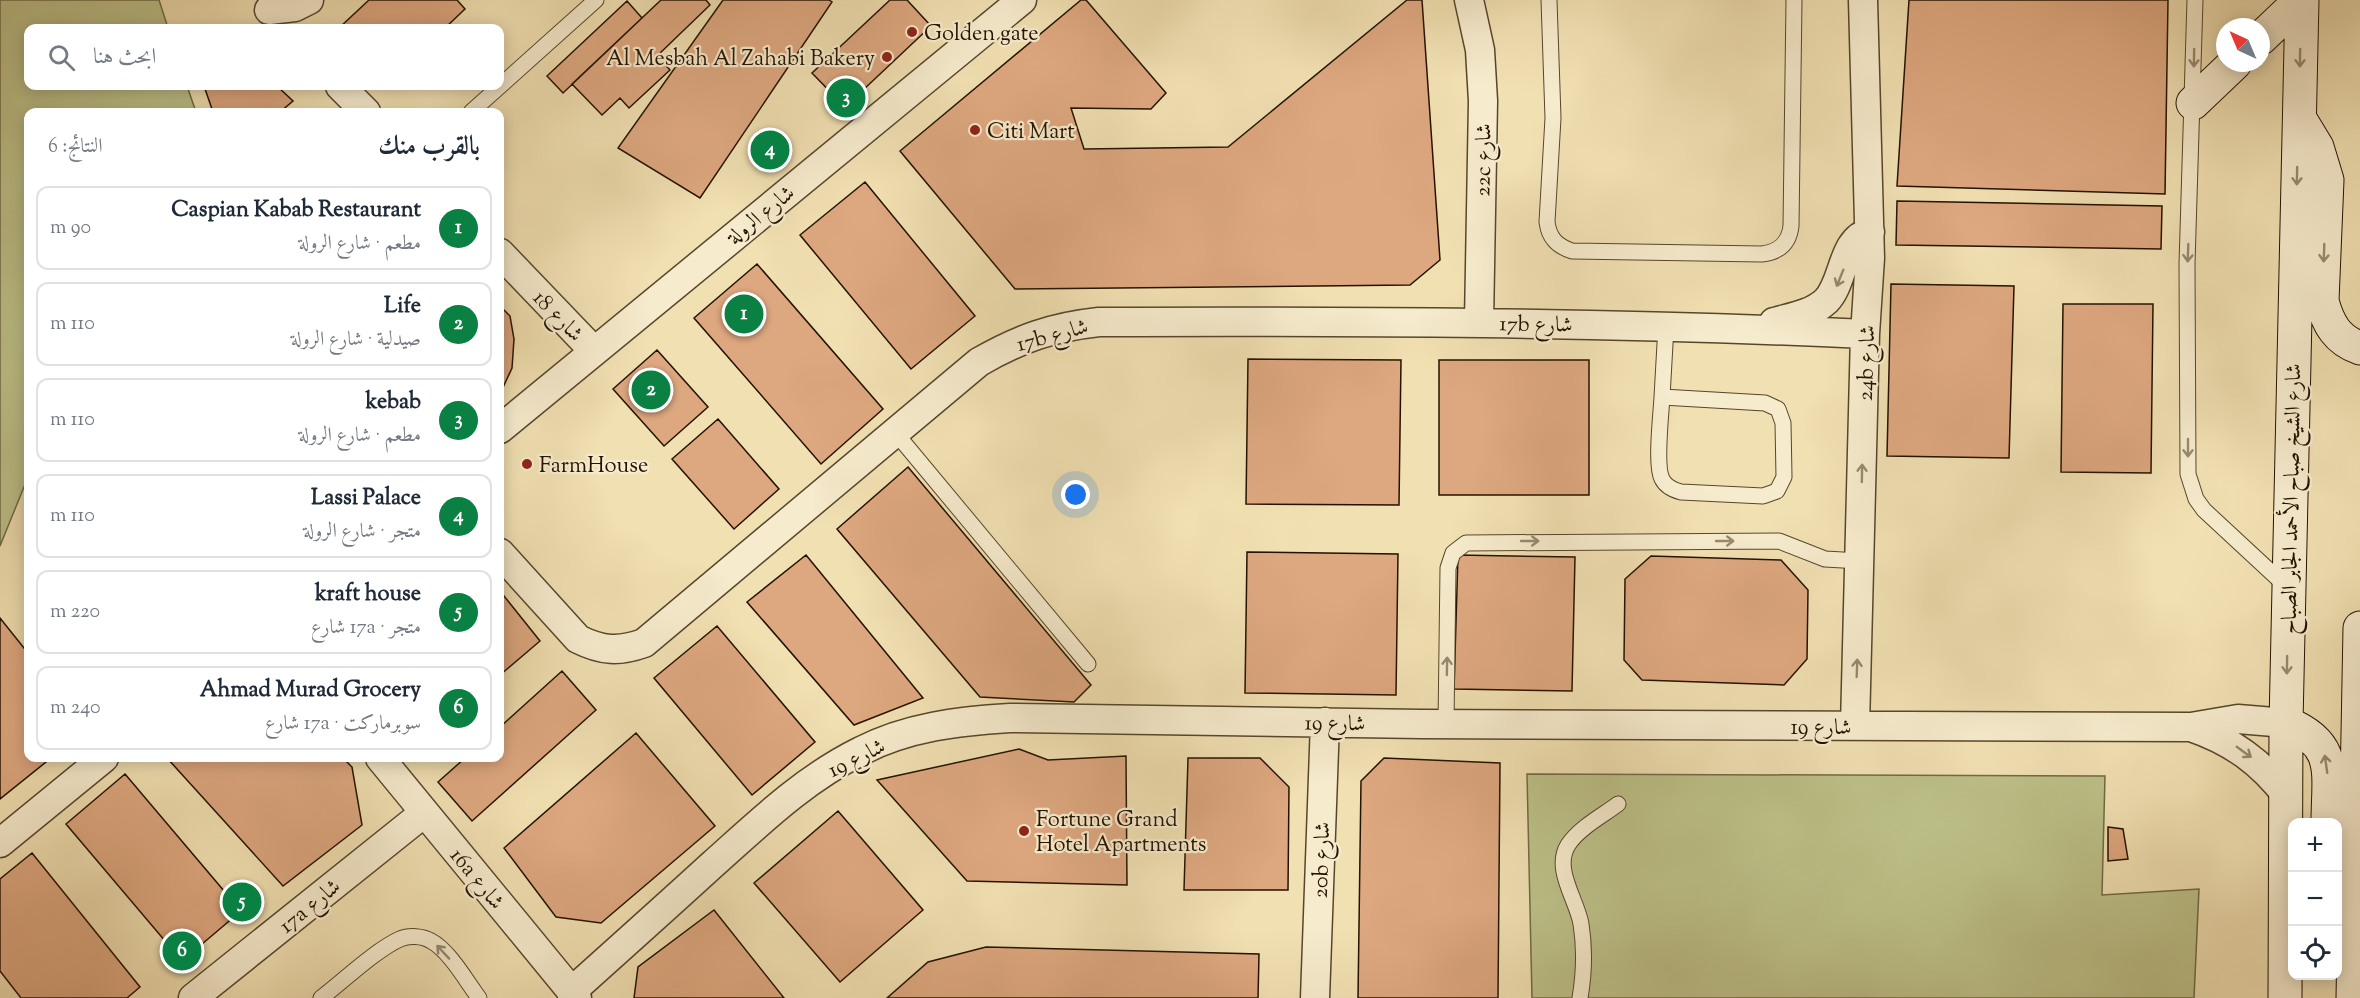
<!DOCTYPE html>
<html lang="ar">
<meta charset="utf-8">
<style>
body{margin:0;font-family:"Sorts Mill Goudy",Amiri,serif;background:#f2f2f3;color:#1f2937;direction:rtl}
.controls{position:absolute;right:18px;bottom:18px;display:grid;overflow:hidden;border-radius:12px;box-shadow:0 3px 15px #0003}
.controls button{width:54px;height:54px;display:grid;place-items:center;padding:0;border:0;border-bottom:2px solid #e0e1e3;background:#fff;color:#1f2937;font:30px sans-serif}
.compass{position:absolute;left:2216px;top:18px;width:54px;height:54px;border-radius:50%;background:#fff;box-shadow:0 3px 15px #0003;rotate:316deg}
.you{position:absolute;left:1076px;top:495px;width:21px;height:21px;margin:-15px;border:4px solid #fff;border-radius:50%;background:#1a73e8;box-shadow:0 0 0 9px #1a73e833}
.badge{display:grid;place-items:center;width:39px;height:39px;border-radius:50%;background:#0b8043;color:#fff;font-size:20px;font-weight:700}
.pin{position:absolute;translate:-50% -50%;border:3px solid #fff;box-shadow:0 2px 6px #0006}
.list{margin:0;padding:0;list-style:none}
h2{display:flex;justify-content:space-between;align-items:center;height:78px;margin:0;padding:0 24px;font-size:26px}
h2 small{font-size:20px;font-weight:400;color:#747a83}
.list li{display:grid;grid-template-columns:39px 1fr auto;gap:18px;align-items:center;box-sizing:border-box;height:84px;margin:0 12px 12px;padding:0 12px;border:2px solid #e0e1e3;border-radius:12px}
.list b{display:block;font-size:22px;white-space:nowrap}
.list p{margin:0;font-size:20px;white-space:nowrap;color:#747a83}
.list em{font-size:20px;font-style:normal;color:#747a83}
.icon{flex:none;width:33px;height:33px;fill:none;stroke:currentColor;stroke-width:2;stroke-linecap:round;stroke-linejoin:round}
.map{position:relative;flex:none;width:2360px;height:998px;overflow:hidden;direction:ltr}
.search{position:absolute;background:#fff;box-shadow:0 3px 15px #0003;left:24px;top:24px;width:480px;height:66px;display:flex;align-items:center;gap:15px;box-sizing:border-box;padding:0 21px;border-radius:12px;color:#747a83;font-size:22px}
.panel{position:absolute;background:#fff;box-shadow:0 3px 15px #0003;left:24px;top:108px;width:480px;height:654px;border-radius:12px;direction:rtl}
.map>svg:first-child{display:block}
.green{fill:#bdc189;stroke:#706a44;stroke-width:1.5}
.building{fill:#dda77f;stroke:#241200;stroke-width:1.5}
.lines{fill:none;stroke-linecap:round;stroke-linejoin:round}
.lane-casing{stroke:#57462c;stroke-width:17}
.street-casing{stroke:#57462c;stroke-width:31}
.secondary-casing{stroke:#241200;stroke-width:35}
.lane{stroke:#f6ebcd;stroke-width:15}
.street{stroke:#f6ebcd;stroke-width:28}
.secondary{stroke:#f6ebcd;stroke-width:33}
.oneway{stroke:#988971}
.poi-dot{fill:#8f2418;stroke:#f6ebcd;stroke-width:2}
.labels{text-anchor:middle;stroke-width:4.5;stroke-linejoin:round;paint-order:stroke}
.poi-label{font-size:22px;fill:#241200;stroke:#f6ebcd;text-anchor:start}
.street-label{font-size:22px;fill:#241200;stroke:#f6ebcd}
</style>
<div class="map">
<svg width="2360" height="998" viewBox="0 0 2360 998">
<rect width="100%" height="100%" fill="#f1e0b2"/>
<filter id="stains"><feTurbulence type="fractalNoise" baseFrequency=".00333" numOctaves="4"/><feColorMatrix values="0 0 0 0 .2 0 0 0 0 .09 0 0 0 0 .02 0 0 0 .5 -.17"/></filter>
<radialGradient id="worn" r=".72"><stop offset=".6" stop-color="#630" stop-opacity="0"/><stop offset="1" stop-color="#630" stop-opacity=".3"/></radialGradient>
<path class="green" d="M 0,0 L 159,0 L 168,28 L 28,28 L 28,86 L 187,86 L 196,112 L 28,112 L 28,477 L 0,546 Z
M 1527,774 L 2105,776 L 2102,895 L 2199,889 L 2194,998 L 1532,998 Z"/>
<path class="building" d="M 369,0 L 457,0 L 465,9 L 445,28 L 339,28 Z
M 661,0 L 706,0 L 710,5 L 657,56 L 670,70 L 629,108 L 620,98 L 602,115 L 572,84 Z
M 723,0 L 829,0 L 832,2 L 700,198 L 618,148 Z
M 890,0 L 907,0 L 931,26 L 845,107 L 812,73 Z
M 1081,0 L 1086,0 L 1166,93 L 1151,109 L 1071,108 L 1084,149 L 1228,147 L 1407,0 L 1422,0 L 1440,260 L 1410,285 L 1015,289 L 900,151 Z
M 1909,0 L 2168,0 L 2165,194 L 1897,186 Z
M 627,1 L 642,18 L 563,93 L 547,76 Z
M 204,86 L 277,86 L 293,101 L 280,112 L 213,112 Z
M 865,182 L 975,316 L 911,369 L 800,235 Z
M 1897,201 L 2162,206 L 2161,249 L 1896,245 Z
M 757,264 L 883,409 L 821,464 L 694,318 Z
M 1891,284 L 2014,286 L 2009,458 L 1887,456 Z
M 2063,304 L 2153,304 L 2151,473 L 2061,472 Z
M 500,306 L 510,316 L 514,339 L 512,368 L 500,394 Z
M 657,350 L 708,407 L 664,446 L 613,389 Z
M 1248,359 L 1401,360 L 1399,505 L 1246,504 Z
M 1439,360 L 1589,360 L 1589,495 L 1439,495 Z
M 718,419 L 779,489 L 734,529 L 672,459 Z
M 908,467 L 1091,685 L 1074,702 L 980,697 L 837,529 Z
M 1247,552 L 1398,554 L 1396,695 L 1245,693 Z
M 806,555 L 923,698 L 854,725 L 747,602 Z
M 1458,555 L 1575,557 L 1572,691 L 1454,689 Z
M 1651,556 L 1781,560 L 1808,590 L 1807,659 L 1784,685 L 1642,680 L 1624,660 L 1625,579 Z
M 500,591 L 540,641 L 500,675 Z
M 0,618 L 28,653 L 28,758 L 51,758 L 0,799 Z
M 717,626 L 815,742 L 752,795 L 654,678 Z
M 562,671 L 596,710 L 472,821 L 438,782 L 465,758 L 500,758 L 500,727 Z
M 636,733 L 715,826 L 601,923 L 556,917 L 504,848 Z
M 1019,749 L 1048,760 L 1126,756 L 1127,885 L 967,881 L 877,780 Z
M 167,758 L 343,758 L 352,767 L 362,825 L 283,886 Z
M 1188,758 L 1260,758 L 1289,787 L 1288,890 L 1184,890 Z
M 1384,758 L 1500,763 L 1498,998 L 1358,998 L 1361,781 Z
M 125,774 L 241,911 L 182,961 L 66,824 Z
M 838,811 L 923,910 L 840,982 L 754,883 Z
M 2108,827 L 2123,829 L 2128,859 L 2108,861 Z
M 32,853 L 140,987 L 127,998 L 21,998 L 0,971 L 0,879 Z
M 714,910 L 784,998 L 634,998 L 638,967 Z
M 986,947 L 1259,954 L 1258,998 L 887,998 L 928,962 Z"/>
<g class="lines">
<defs>
<path id="lane" d="M 1549,0 L 1553,118 L 1547,222 C 1549,238 1557,246 1572,251 L 1762,254 C 1779,252 1789,243 1791,226 L 1794,0
M 2195,0 L 2187,264 L 2188,474 L 2196,499 L 2204,510 L 2287,587
M 471,112 L 596,0
M 1662,397 L 1765,403 L 1778,409 L 1783,423 L 1784,477 L 1777,491 L 1763,496 L 1681,492 C 1673,490 1666,487 1662,479 C 1655,466 1661,415 1662,397 Z
M 1662,397 L 1666,326
M 894,431 L 1088,664
M 1446,724 L 1448,568 L 1453,553 L 1466,543 L 1779,541 L 1825,559 L 1860,561
M 321,998 C 342,982 377,949 400,939 C 409,935 423,936 431,941 C 449,950 467,982 479,998
M 1580,998 C 1584,974 1585,949 1581,924 C 1577,900 1553,869 1568,845 C 1579,828 1602,816 1618,804"/>
<path id="street" d="M 1469,0 L 1480,50 L 1483,101 L 1479,322
M 269,10 L 295,7 L 309,0
M 340,86 L 366,112
M 500,253 L 593,350
M 1774,322 C 1792,317 1812,314 1826,301 C 1845,282 1841,239 1870,232
M 500,429 L 1022,0
M 500,553 L 578,639 C 602,651 619,652 644,643 L 979,362 C 1019,339 1052,327 1099,322 C 1355,321 1610,322 1865,334
M 1855,726 L 1865,334 L 1870,258 L 1863,0
M 2191,727 C 2232,741 2261,762 2287,796
M 380,758 L 577,998
M 0,843 L 104,758
M 571,992 C 619,949 666,907 713,864 C 760,822 804,779 861,751 C 907,727 959,721 1010,718 L 1421,724 L 2191,727 L 2238,719 L 2286,723
M 193,998 L 424,813
M 1315,998 L 1325,722"/>
<path id="secondary" d="M 2261,38 L 2301,0
M 2193,103 L 2235,63
M 2300,119 L 2317,147 L 2327,180 L 2322,301 C 2328,324 2337,340 2360,348
M 2286,723 C 2339,744 2328,774 2328,822
M 2285,998 L 2286,723 L 2302,0
M 2353,998 L 2360,628"/>
</defs>
<use href="#lane" class="lane-casing"/>
<use href="#street" class="street-casing"/>
<use href="#secondary" class="secondary-casing"/>
<use href="#lane" class="lane"/>
<use href="#street" class="street"/>
<use href="#secondary" class="secondary"/>
</g>
<defs><path id="oneway-shaft" d="M-6 0H5M1.5-3L5.5 0L1.5 3" fill="none" stroke-width="1.6" stroke-linecap="round" stroke-linejoin="round" transform="scale(1.5)"/></defs>
<g class="oneway">
<use href="#oneway-shaft" transform="translate(2194 58) rotate(91)"/>
<use href="#oneway-shaft" transform="translate(2300 58) rotate(91)"/>
<use href="#oneway-shaft" transform="translate(2297 176) rotate(91)"/>
<use href="#oneway-shaft" transform="translate(2188 253) rotate(92)"/>
<use href="#oneway-shaft" transform="translate(2324 253) rotate(92)"/>
<use href="#oneway-shaft" transform="translate(1840 278) rotate(112)"/>
<use href="#oneway-shaft" transform="translate(2188 448) rotate(90)"/>
<use href="#oneway-shaft" transform="translate(1862 473) rotate(-89)"/>
<use href="#oneway-shaft" transform="translate(1530 541)"/>
<use href="#oneway-shaft" transform="translate(1725 541)"/>
<use href="#oneway-shaft" transform="translate(2287 665) rotate(91)"/>
<use href="#oneway-shaft" transform="translate(1447 666) rotate(-89)"/>
<use href="#oneway-shaft" transform="translate(1857 668) rotate(-88)"/>
<use href="#oneway-shaft" transform="translate(2244 752) rotate(36)"/>
<use href="#oneway-shaft" transform="translate(2326 764) rotate(-98)"/>
<use href="#oneway-shaft" transform="translate(443 952) rotate(-133)"/>
</g>
<g class="poi-dot">
<circle cx="912" cy="32" r="6"/>
<circle cx="887" cy="57" r="6"/>
<circle cx="975" cy="130" r="6"/>
<circle cx="527" cy="464" r="6"/>
<circle cx="1024" cy="831" r="6"/>
</g>
<g class="labels">
<g class="poi-label">
<text x="924" y="40">Golden gate</text>
<text x="875" y="65" text-anchor="end">Al Mesbah Al Zahabi Bakery</text>
<text x="987" y="138">Citi Mart</text>
<text x="539" y="472">FarmHouse</text>
<text x="1036" y="826">Fortune Grand<tspan x="1036" dy="25">Hotel Apartments</tspan></text>
</g>
<g class="street-label">
<text transform="translate(1482 160) rotate(-89)" y="8">22c شارع</text>
<text transform="translate(760 214) rotate(-39)" y="8">شارع الرولة</text>
<text transform="translate(559 315) rotate(46)" y="8">شارع 18</text>
<text transform="translate(1536 323) rotate(1)" y="8">17b شارع</text>
<text transform="translate(1052 334) rotate(-15)" y="8">17b شارع</text>
<text transform="translate(1865 363) rotate(-88)" y="8">24b شارع</text>
<text transform="translate(2290 499) rotate(-89)" y="8">شارع الشيخ صباح الأحمد الجابر الصباح</text>
<text transform="translate(1335 722) rotate(1)" y="8">شارع 19</text>
<text x="1821" y="734">شارع 19</text>
<text transform="translate(856 757) rotate(-26)" y="8">شارع 19</text>
<text transform="translate(1320 860) rotate(-88)" y="8">20b شارع</text>
<text transform="translate(478 878) rotate(51)" y="8">16a شارع</text>
<text transform="translate(309 905) rotate(-39)" y="8">17a شارع</text>
</g>
</g>
<rect width="100%" height="100%" filter="url(#stains)"/>
<rect width="100%" height="100%" fill="url(#worn)"/>
</svg>
<div class="controls">
<button>+</button>
<button>−</button>
<button><svg class="icon" aria-label="locate" viewBox="0 0 24 24"><circle cx="12" cy="12" r="6"/><path d="M12 2v4M12 18v4M2 12h4M18 12h4"/></svg></button>
</div>
<svg class="compass" viewBox="-18 -18 36 36"><path d="M0-13l5 13h-10z" fill="#e53935"/><path d="M0 13l5-13h-10z" fill="#747a83"/></svg>
<div class="you"></div>
<div class="pin badge" style="left:744px;top:314px">1</div>
<div class="pin badge" style="left:651px;top:390px">2</div>
<div class="pin badge" style="left:846px;top:98px">3</div>
<div class="pin badge" style="left:770px;top:150px">4</div>
<div class="pin badge" style="left:242px;top:902px">5</div>
<div class="pin badge" style="left:182px;top:951px">6</div>
<div class="search"><svg class="icon" aria-label="search" viewBox="0 0 24 24"><circle cx="10" cy="10" r="6"/><path d="M15 15l6 6"/></svg>ابحث هنا</div>
<section class="panel">
<h2>بالقرب منك<small>النتائج: 6</small></h2>
<ul class="list">
<li><span class="badge">1</span><div><b>Caspian Kabab Restaurant</b><p>مطعم · شارع الرولة</p></div><em>90 m</em></li>
<li><span class="badge">2</span><div><b>Life</b><p>صيدلية · شارع الرولة</p></div><em>110 m</em></li>
<li><span class="badge">3</span><div><b>kebab</b><p>مطعم · شارع الرولة</p></div><em>110 m</em></li>
<li><span class="badge">4</span><div><b>Lassi Palace</b><p>متجر · شارع الرولة</p></div><em>110 m</em></li>
<li><span class="badge">5</span><div><b>kraft house</b><p>متجر · 17a شارع</p></div><em>220 m</em></li>
<li><span class="badge">6</span><div><b>Ahmad Murad Grocery</b><p>سوبرماركت · 17a شارع</p></div><em>240 m</em></li>
</ul>
</section>
</div>
